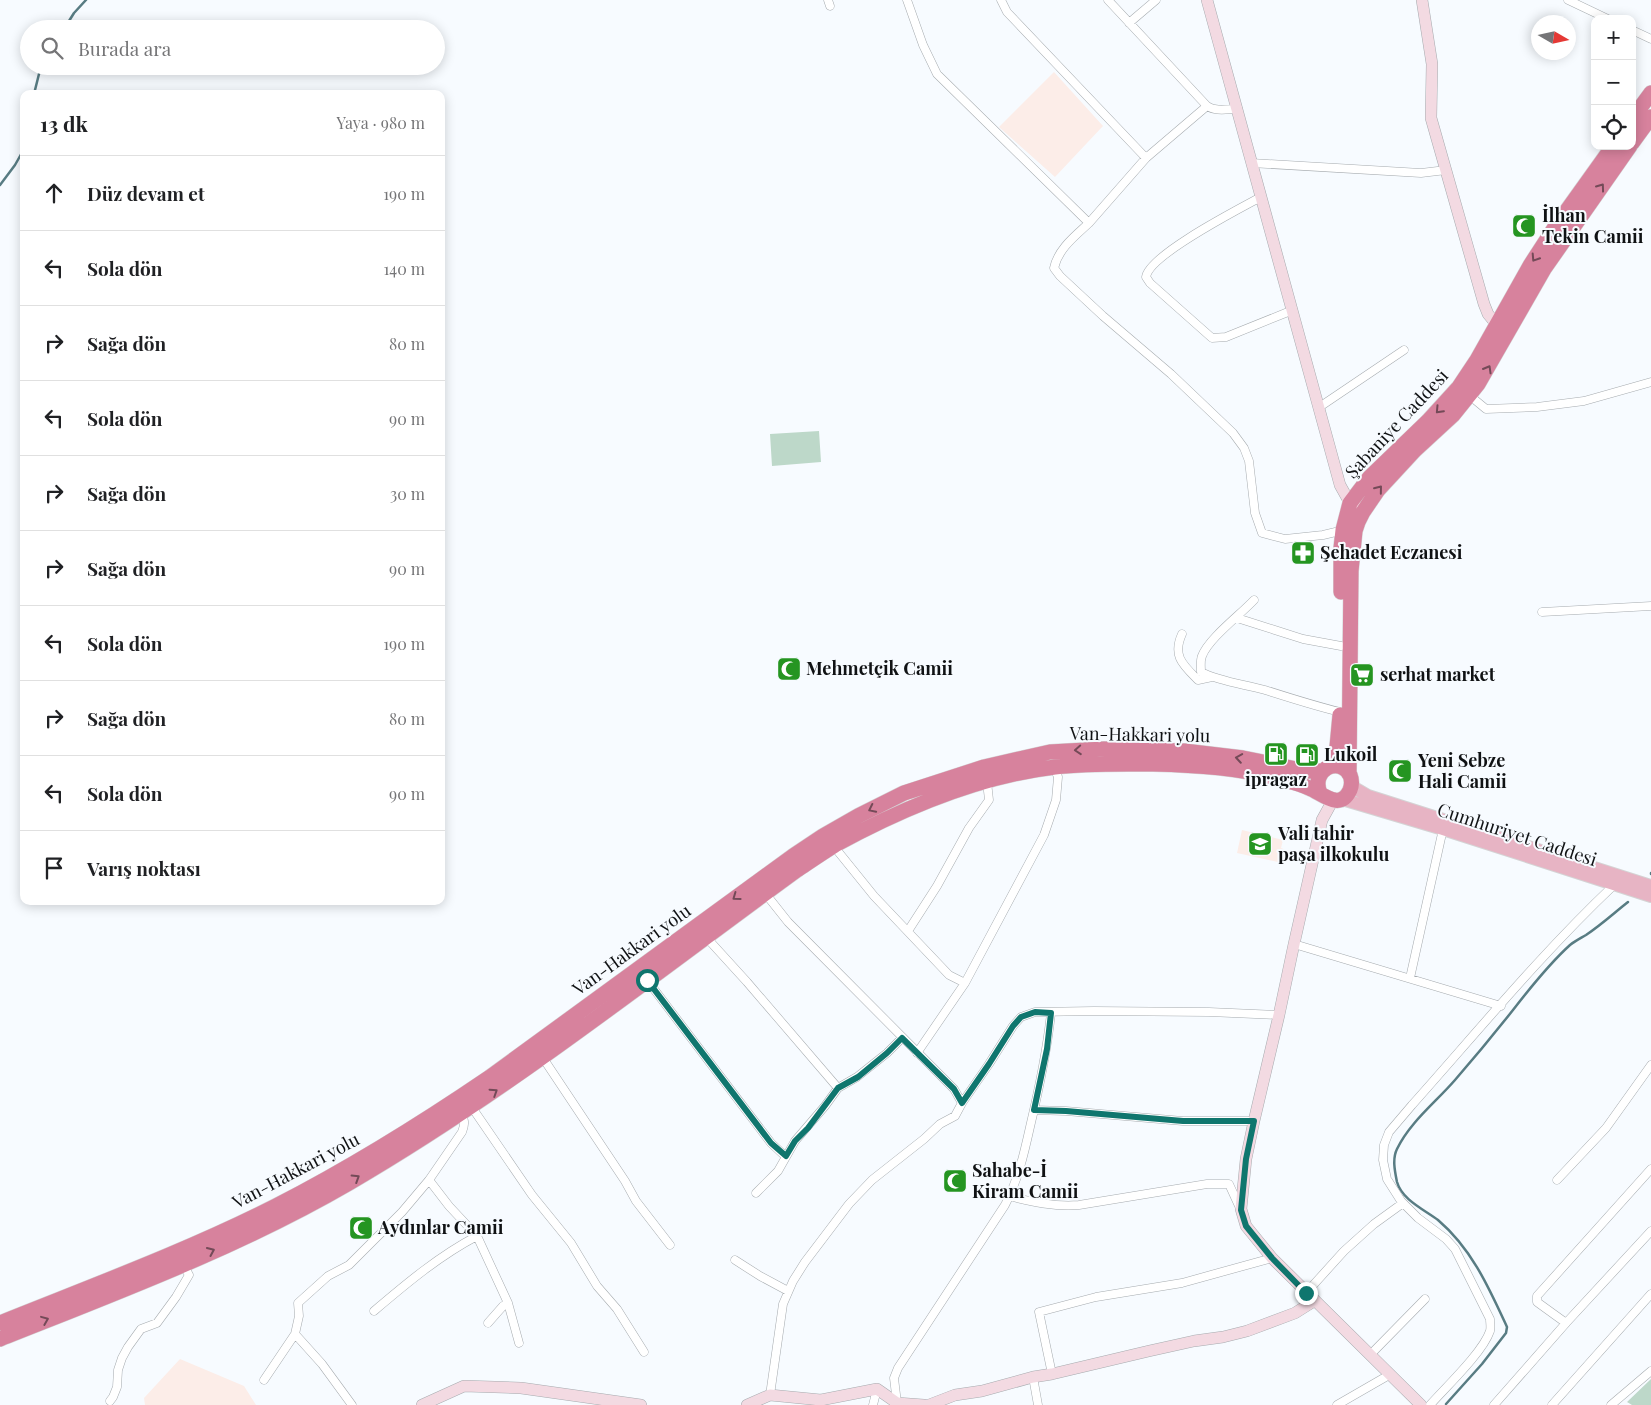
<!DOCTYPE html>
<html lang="tr">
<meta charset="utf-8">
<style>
body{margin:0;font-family:"Playfair Display",serif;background:#f2f2f2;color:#202124}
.controls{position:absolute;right:15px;top:15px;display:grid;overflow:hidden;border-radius:10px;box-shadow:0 2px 12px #0003}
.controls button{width:45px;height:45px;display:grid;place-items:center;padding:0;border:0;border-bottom:1px solid #e0e0e0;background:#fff;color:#202124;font:25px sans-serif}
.compass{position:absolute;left:1531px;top:15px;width:45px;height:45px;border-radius:50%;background:#fff;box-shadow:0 2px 12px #0003;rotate:99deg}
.stop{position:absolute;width:15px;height:15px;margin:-11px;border:4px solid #0f766e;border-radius:50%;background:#fff}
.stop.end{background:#0f766e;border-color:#fff;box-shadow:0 1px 5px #0008}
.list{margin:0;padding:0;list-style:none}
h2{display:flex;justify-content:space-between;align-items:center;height:65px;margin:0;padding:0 20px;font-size:21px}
h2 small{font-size:16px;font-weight:400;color:#757577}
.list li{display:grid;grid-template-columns:32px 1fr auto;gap:15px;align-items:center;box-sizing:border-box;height:75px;padding:0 20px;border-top:1px solid #e0e0e0}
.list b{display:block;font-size:19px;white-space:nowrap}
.list em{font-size:16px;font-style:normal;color:#757577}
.icon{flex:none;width:28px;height:28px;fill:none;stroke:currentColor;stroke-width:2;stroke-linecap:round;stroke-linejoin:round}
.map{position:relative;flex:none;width:1651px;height:1405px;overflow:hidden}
.search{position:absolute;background:#fff;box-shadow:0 2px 12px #0003;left:20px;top:20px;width:425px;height:55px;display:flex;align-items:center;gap:12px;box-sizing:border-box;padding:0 18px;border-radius:28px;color:#757577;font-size:19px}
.panel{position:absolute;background:#fff;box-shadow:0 2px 12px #0003;left:20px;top:90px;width:425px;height:815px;border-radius:10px}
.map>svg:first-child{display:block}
.education{fill:#fcede8}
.green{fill:#bdd8c9}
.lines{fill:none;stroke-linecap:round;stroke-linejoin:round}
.stream{stroke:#587c83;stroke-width:2.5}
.street-casing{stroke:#a6abaf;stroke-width:9}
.secondary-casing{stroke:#a6abaf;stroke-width:12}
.primary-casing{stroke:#d4d4d5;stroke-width:14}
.highway-casing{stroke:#d4d4d5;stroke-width:16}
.street{stroke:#fff;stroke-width:8}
.secondary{stroke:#f3dae2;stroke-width:11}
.primary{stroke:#e7b4c4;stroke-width:12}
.highway{stroke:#d7829d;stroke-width:15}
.oneway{stroke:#744a58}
.route{stroke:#0f766e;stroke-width:6}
.labels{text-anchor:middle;stroke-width:4;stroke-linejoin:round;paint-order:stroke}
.poi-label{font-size:18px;font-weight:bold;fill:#101214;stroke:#f7fbff;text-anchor:start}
.street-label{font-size:18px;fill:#101214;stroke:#f7fbff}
</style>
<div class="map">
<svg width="1651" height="1405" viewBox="0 0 1651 1405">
<rect width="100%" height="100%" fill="#f7fbff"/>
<path class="education" d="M 1054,72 L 1103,126 L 1055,177 L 999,127 Z
M 1242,830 L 1283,840 L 1281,848 L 1286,850 L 1283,859 L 1279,858 L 1278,862 L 1237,853 Z
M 180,1359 L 244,1386 L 256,1405 L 145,1405 L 144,1398 Z"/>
<path class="green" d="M 819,431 L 821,462 L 772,466 L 770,434 Z
M 1651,1379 L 1651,1405 L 1632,1405 L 1627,1402 Z"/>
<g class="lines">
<path class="stream" d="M 64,29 L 74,13 L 86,0
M 34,94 L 41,66
M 0,185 L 15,165 L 24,149
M 1651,874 L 1651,873
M 1446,1404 L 1482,1364 L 1506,1333 L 1507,1327 C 1489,1288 1472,1249 1438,1220 C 1425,1210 1402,1200 1397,1182 C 1395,1172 1392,1159 1397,1149 C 1410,1122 1436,1102 1455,1080 C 1475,1057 1494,1034 1513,1010 C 1530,988 1549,964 1570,945 C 1575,941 1581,938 1586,935 C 1601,925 1614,913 1628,902"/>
<defs>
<path id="street" d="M 828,0 L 830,6
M 907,0 L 923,45 L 937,74 L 1089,223 L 1146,158 L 1207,106 C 1216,112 1228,109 1238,109
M 1001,0 L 1007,12 L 1146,158
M 1108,0 L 1207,106
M 1568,0 L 1608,19
M 1129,23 L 1156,0
M 1632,30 L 1651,39
M 1251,163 L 1421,173 L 1446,170
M 1261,197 C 1239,209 1149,255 1146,277 L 1150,283 L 1212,338 L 1226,337 L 1293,310
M 1089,223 C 1075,236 1058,249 1054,268 L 1060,276 L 1103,316 L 1171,374 L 1233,433 L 1244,448 L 1249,461 L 1255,513 L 1262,533 L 1285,539 L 1323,535 L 1344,530
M 1469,395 L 1486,409 L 1537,407 L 1584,401 L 1651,382
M 1318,408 L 1404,350
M 1254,600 C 1240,615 1209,638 1202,656 C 1200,661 1201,667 1201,672 C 1221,682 1244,684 1265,690 C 1290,698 1315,706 1340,712
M 1542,612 L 1651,606
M 1237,618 L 1303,639 L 1341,646
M 1182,634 C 1172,656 1183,665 1198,680 L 1212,677
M 832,844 L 874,896 L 949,975 L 965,983
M 765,893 L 788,922 L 954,1089 L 962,1103
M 908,931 L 937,886 L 969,828 L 989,800 L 987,782
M 706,937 L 747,982 L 838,1088
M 1294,944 L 1501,1006
M 1410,978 L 1443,829
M 647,980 L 771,1143 L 785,1156
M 917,1053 L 965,983 L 1044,835 L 1056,800 L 1058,777 L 1054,767
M 541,1055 L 625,1181 L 636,1201 L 670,1245
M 471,1106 L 532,1195 L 571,1243 L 597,1286 L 617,1309 L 644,1352
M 1034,1110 L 1066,1111 L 1183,1121 L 1254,1121
M 429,1180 L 449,1206 L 477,1236 L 508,1303 L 519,1343
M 1557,1180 L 1606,1128 L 1651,1065
M 756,1193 L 778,1171 L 795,1141 L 825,1106 L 838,1088 L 857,1077 L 887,1053 L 902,1038
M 1009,1196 C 1032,1202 1055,1207 1079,1205 L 1207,1184 L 1229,1184 L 1240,1208
M 735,1260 L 760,1276 L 788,1291
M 1306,1293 L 1344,1251 L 1374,1224 L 1403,1203
M 374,1311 C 407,1283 439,1256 477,1236
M 488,1323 L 503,1306 L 508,1303
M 1566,1323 L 1537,1302 L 1537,1296 L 1651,1169
M 295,1334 L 322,1364 L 352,1405
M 1370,1355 L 1425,1299
M 1052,1374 L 1039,1312 L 1096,1297 L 1182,1283 L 1272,1258
M 1033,1377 L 1038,1405
M 264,1380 L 295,1334 L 299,1316 L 298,1303 L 328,1276 L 349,1265 L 402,1212 L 429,1180 L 462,1132 C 465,1124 465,1121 461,1113
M 770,1395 L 783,1304 L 793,1281 L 805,1262 L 849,1204 L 872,1180 L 924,1139 L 940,1124 L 955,1116 L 962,1103 L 989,1064 L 1013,1026 L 1021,1017 L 1035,1012 L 1094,1011 L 1209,1012 L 1279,1015
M 110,1401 L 113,1397 L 117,1387 L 118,1370 L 122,1358 L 128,1347 L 141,1329 L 157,1323 L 176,1297 L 189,1275 L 183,1264
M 897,1403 L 894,1378 L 898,1368 L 1005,1205 C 1018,1180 1024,1154 1030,1127 C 1039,1089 1047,1051 1051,1013
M 873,1405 L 877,1389
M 1337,1405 L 1389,1375
M 1430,1405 C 1446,1387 1483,1352 1490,1331 C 1491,1327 1490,1323 1490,1319 L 1455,1249 L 1446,1239 L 1418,1218 L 1401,1201 L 1387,1179 L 1383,1160 L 1384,1145 L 1389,1132 L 1412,1105 C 1478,1031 1542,953 1614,885
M 1494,1405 L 1566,1323 L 1651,1231
M 1552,1405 L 1651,1294
M 1611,1405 L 1651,1371"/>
<path id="secondary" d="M 1207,0 L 1340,485 L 1350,503 L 1356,506
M 1422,0 L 1432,64 L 1431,118 L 1484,304 L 1488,314 L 1497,325
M 1333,800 L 1322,820 L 1294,944 L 1279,1015 L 1254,1121 L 1246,1159 L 1241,1209 L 1246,1226 L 1272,1258 L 1421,1405
M 422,1405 L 464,1386 L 521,1388 L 641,1405
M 747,1405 L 770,1395 L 821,1400 L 877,1389 L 897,1403 L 924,1405
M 929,1405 L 955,1395 L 982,1391 L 1033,1377 L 1052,1374 L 1149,1351 L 1194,1341 L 1223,1337 L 1247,1331 L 1295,1313 L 1314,1301"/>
<path id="primary" d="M 1351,786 L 1368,796 L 1651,886
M 1342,799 L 1443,829 L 1651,896"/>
<path id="highway" d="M 1632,119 L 1651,93
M 1632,143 L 1651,117
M 1341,592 L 1341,548 L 1343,530 L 1350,503 L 1369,478 L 1428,421 L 1459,387 L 1477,360 L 1531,264 L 1555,227 L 1613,146
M 1330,766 L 1337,747 L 1340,715
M 1349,774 L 1351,571 L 1355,531 L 1358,522 L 1363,512 L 1378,490 L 1415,450 L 1453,415 L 1478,384 L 1544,269 L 1630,146
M 0,1323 C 92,1286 187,1251 276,1206 C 350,1168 421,1124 490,1077 L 793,856 L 823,836 L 858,816 L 904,793 L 984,767 L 1050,752 L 1104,749 L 1184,751 L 1243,758 L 1306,771 L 1322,771
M 0,1339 C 118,1292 239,1247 349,1183 C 507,1091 650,977 797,870 C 809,862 822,853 835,845 C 901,809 979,776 1055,767 C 1087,763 1120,764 1153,764 C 1197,765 1241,768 1284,780 C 1292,782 1301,784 1309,788 C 1322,793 1340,812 1350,790 C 1352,785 1352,780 1350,775 C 1339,755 1310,770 1320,793"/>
</defs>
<use href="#street" class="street-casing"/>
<use href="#secondary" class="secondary-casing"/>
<use href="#primary" class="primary-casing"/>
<use href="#highway" class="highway-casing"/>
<use href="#street" class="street"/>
<use href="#secondary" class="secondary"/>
<use href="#primary" class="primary"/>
<use href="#highway" class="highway"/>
</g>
<defs><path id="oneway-chevron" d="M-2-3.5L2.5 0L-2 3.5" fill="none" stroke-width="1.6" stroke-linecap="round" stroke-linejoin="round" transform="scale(1.25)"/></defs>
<g class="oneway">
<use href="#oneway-chevron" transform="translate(1601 187) rotate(-54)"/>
<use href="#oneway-chevron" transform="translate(1535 258) rotate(123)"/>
<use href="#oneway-chevron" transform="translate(1488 369) rotate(-60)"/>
<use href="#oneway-chevron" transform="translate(1439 410) rotate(133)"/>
<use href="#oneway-chevron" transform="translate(1379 489) rotate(-51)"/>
<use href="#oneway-chevron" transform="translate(1078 750) rotate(176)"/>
<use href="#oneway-chevron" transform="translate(1239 758) rotate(-171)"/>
<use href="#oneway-chevron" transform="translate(872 809) rotate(154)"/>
<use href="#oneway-chevron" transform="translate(736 897) rotate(144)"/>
<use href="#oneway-chevron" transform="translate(494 1092) rotate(-33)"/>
<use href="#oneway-chevron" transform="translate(356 1178) rotate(-32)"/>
<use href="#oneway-chevron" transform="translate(211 1251) rotate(-24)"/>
<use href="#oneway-chevron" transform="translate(45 1320) rotate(-22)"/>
</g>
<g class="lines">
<path class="route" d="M 647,980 L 771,1143 L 786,1156 L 795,1141 L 808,1128 L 838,1088 L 858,1077 L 887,1053 L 902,1038 L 954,1089 L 962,1103 L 989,1064 L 1013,1026 L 1021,1017 L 1035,1012 L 1051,1013 L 1047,1049 L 1034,1110 L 1066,1111 L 1183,1121 L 1254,1121 L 1246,1159 L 1241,1210 L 1246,1226 L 1272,1258 L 1306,1293"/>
</g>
<defs>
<symbol id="mosque-square" viewBox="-11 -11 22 22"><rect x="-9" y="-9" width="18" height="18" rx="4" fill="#259521" stroke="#f7fbff"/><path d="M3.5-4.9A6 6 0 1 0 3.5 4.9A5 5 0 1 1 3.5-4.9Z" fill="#fff"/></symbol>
<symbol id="pharmacy-square" viewBox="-11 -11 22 22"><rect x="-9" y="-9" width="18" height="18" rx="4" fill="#259521" stroke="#f7fbff"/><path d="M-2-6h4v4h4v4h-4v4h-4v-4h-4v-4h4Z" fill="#fff"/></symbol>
<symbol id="supermarket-square" viewBox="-11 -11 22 22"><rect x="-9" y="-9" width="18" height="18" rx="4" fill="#259521" stroke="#f7fbff"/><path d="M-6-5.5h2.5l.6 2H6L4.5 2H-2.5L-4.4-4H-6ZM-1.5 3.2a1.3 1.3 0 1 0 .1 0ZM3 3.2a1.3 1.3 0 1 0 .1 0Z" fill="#fff"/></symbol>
<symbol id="fuel-square" viewBox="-11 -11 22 22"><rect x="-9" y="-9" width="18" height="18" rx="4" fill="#259521" stroke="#f7fbff"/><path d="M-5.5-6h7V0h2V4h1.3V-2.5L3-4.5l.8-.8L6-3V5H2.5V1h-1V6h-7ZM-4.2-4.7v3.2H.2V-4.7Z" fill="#fff"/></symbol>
<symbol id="school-square" viewBox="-11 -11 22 22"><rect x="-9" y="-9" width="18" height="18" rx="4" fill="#259521" stroke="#f7fbff"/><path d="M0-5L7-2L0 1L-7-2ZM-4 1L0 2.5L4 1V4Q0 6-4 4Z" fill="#fff"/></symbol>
</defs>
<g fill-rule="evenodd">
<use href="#mosque-square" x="1510" y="212" width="28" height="28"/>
<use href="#pharmacy-square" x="1289" y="539" width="28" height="28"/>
<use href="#mosque-square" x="775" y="655" width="28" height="28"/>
<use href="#supermarket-square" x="1348" y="661" width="28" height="28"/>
<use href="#fuel-square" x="1262" y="740" width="28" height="28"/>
<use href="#fuel-square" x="1293" y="741" width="28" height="28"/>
<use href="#mosque-square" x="1386" y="757" width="28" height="28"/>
<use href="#school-square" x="1246" y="830" width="28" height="28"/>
<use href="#mosque-square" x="941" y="1167" width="28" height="28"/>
<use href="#mosque-square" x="347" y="1214" width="28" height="28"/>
</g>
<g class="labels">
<g class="poi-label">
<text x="1542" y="222">İlhan<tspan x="1542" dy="21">Tekin Camii</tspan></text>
<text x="1320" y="559">Şehadet Eczanesi</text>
<text x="806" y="675">Mehmetçik Camii</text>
<text x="1380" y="681">serhat market</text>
<text x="1324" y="761">Lukoil</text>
<text x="1418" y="767">Yeni Sebze<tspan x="1418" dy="21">Hali Camii</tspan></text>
<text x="1276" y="786" text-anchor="middle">ipragaz</text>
<text x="1278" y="840">Vali tahir<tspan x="1278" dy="21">paşa ilkokulu</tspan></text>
<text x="972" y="1177">Sahabe-İ<tspan x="972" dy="21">Kiram Camii</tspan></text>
<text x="378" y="1234">Aydınlar Camii</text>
</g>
<g class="street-label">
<text transform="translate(1397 424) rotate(-47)" y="6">Şabaniye Caddesi</text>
<text transform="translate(1140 735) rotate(1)" y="6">Van-Hakkari yolu</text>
<text transform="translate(1517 835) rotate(18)" y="6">Cumhuriyet Caddesi</text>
<text transform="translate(632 950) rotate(-36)" y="6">Van-Hakkari yolu</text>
<text transform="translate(296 1171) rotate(-28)" y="6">Van-Hakkari yolu</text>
</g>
</g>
</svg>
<div class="controls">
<button>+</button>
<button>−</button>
<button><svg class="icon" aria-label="locate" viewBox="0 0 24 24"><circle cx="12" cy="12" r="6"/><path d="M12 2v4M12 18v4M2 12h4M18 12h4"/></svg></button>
</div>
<svg class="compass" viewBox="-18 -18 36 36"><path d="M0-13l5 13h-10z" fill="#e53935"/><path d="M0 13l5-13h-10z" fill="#757577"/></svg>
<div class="stop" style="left:647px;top:980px"></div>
<div class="stop end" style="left:1306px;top:1293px"></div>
<div class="search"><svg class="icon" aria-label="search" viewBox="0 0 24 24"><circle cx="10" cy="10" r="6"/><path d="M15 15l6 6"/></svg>Burada ara</div>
<section class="panel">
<h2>13 dk<small>Yaya · 980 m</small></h2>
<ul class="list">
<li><svg class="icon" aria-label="ahead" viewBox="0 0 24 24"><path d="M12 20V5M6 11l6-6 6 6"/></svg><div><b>Düz devam et</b></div><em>190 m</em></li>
<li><svg class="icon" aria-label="left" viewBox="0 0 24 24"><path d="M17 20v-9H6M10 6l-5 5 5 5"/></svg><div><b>Sola dön</b></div><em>140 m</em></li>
<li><svg class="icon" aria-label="right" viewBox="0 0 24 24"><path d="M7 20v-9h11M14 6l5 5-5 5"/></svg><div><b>Sağa dön</b></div><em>80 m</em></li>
<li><svg class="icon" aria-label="left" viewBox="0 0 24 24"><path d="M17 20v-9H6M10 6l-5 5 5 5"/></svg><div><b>Sola dön</b></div><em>90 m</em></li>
<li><svg class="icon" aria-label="right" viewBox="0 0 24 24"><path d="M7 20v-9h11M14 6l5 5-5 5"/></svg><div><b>Sağa dön</b></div><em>30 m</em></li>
<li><svg class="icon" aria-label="right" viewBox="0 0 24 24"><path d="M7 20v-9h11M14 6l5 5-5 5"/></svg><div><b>Sağa dön</b></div><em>90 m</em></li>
<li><svg class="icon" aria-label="left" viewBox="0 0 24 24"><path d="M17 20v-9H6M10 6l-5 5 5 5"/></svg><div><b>Sola dön</b></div><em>190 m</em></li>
<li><svg class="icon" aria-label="right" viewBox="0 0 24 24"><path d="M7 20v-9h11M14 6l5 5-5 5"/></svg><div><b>Sağa dön</b></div><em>80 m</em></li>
<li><svg class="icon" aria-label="left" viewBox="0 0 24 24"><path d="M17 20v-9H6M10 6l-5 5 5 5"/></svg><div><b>Sola dön</b></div><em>90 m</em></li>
<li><svg class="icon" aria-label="arrive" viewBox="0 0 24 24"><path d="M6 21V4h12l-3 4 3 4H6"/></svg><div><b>Varış noktası</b></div></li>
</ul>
</section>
</div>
